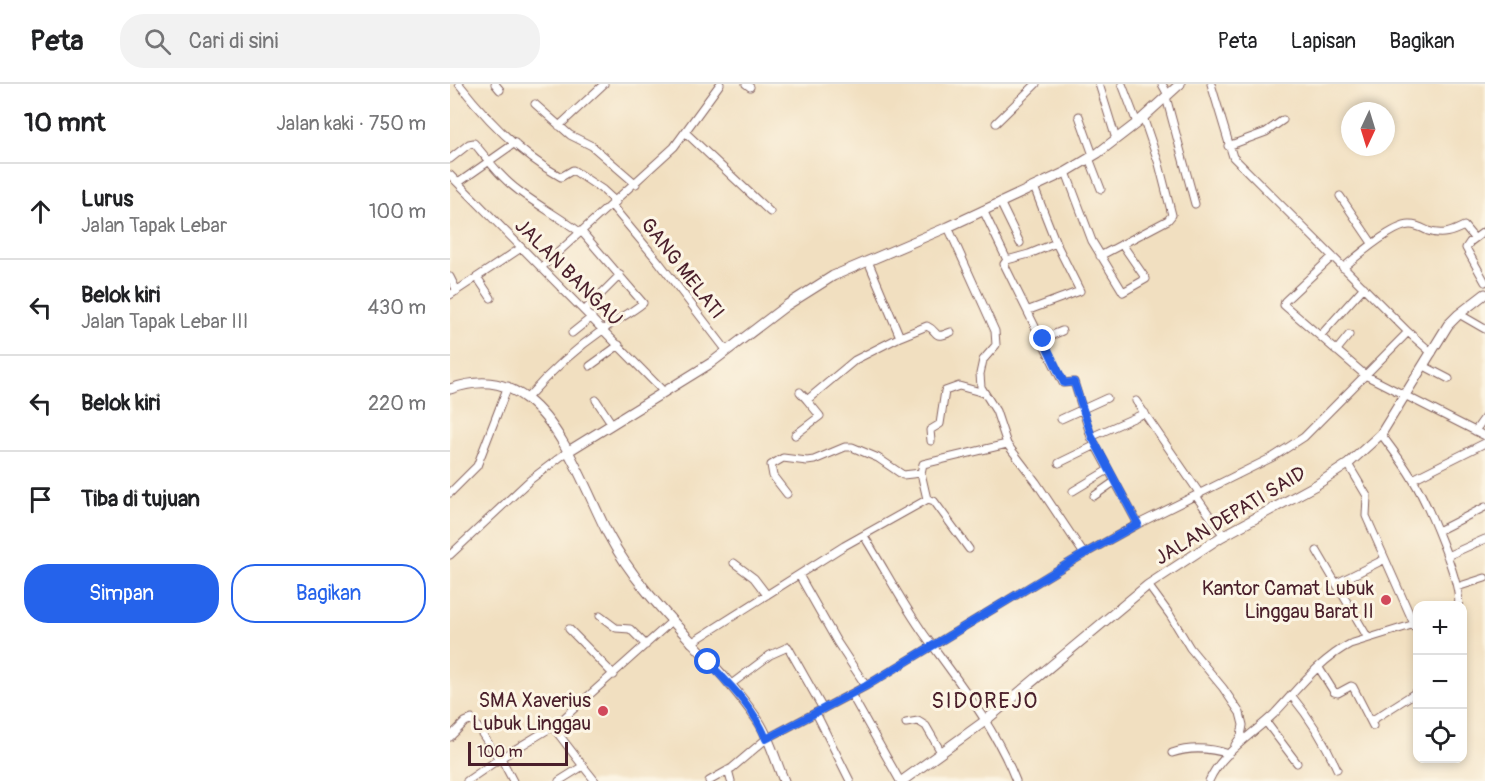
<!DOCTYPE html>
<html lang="id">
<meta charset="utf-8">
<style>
body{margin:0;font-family:Pangolin,sans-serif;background:#f2f2f2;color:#202124}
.controls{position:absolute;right:18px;bottom:18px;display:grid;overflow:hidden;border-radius:12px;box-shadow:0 3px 9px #0003}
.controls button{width:54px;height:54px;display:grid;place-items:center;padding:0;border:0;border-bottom:2px solid #e0e0e0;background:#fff;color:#202124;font:30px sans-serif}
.compass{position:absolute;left:891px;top:18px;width:54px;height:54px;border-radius:50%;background:#fff;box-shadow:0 3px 9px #0003;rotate:184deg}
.scale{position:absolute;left:18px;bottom:15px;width:100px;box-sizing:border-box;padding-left:6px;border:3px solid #4a1f2b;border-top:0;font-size:16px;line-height:21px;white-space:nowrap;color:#4a1f2b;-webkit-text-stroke:4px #fcf5e5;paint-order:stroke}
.stop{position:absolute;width:18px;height:18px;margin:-14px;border:4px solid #2563eb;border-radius:50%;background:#fff}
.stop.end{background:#2563eb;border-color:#fff;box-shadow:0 2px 6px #0008}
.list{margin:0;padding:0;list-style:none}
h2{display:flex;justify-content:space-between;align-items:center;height:78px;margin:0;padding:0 24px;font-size:26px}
h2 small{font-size:20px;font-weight:400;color:#757577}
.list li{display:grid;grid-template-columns:39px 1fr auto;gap:18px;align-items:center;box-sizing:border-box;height:96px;padding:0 24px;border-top:2px solid #e0e0e0}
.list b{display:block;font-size:22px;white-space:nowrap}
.list p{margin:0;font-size:20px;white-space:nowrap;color:#757577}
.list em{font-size:20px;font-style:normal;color:#757577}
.actions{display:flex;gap:12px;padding:18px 24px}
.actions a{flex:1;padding:14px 0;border:2px solid #2563eb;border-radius:24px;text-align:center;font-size:21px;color:#2563eb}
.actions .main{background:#2563eb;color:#fff}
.icon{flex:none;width:33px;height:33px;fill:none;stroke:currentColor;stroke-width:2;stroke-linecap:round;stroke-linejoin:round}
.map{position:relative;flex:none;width:1035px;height:697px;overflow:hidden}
header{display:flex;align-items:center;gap:36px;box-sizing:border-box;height:84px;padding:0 30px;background:#fff;border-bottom:2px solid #e0e0e0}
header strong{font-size:28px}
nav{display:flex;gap:33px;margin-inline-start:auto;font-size:21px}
.search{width:420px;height:54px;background:#f2f2f2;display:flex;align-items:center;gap:15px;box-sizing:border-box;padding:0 21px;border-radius:24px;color:#757577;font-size:22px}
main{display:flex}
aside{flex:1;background:#fff}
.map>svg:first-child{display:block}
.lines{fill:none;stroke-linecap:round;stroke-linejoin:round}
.street-casing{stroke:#84625f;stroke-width:9}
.secondary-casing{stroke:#84625f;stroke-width:11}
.street{stroke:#fff;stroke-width:7}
.secondary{stroke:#fff;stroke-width:9}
.route{stroke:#2563eb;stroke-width:8}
.poi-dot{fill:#d1495b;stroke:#fcf5e5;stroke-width:2}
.labels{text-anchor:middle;stroke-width:6;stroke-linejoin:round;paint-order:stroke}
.street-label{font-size:20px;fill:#4a1f2b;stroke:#fcf5e5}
.poi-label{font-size:20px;fill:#4a1f2b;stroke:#fcf5e5;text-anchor:end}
.quarter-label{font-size:22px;letter-spacing:1.5px;fill:#4a1f2b;stroke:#fcf5e5}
</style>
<header>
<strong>Peta</strong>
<div class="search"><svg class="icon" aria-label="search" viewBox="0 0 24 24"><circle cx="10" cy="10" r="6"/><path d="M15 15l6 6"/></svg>Cari di sini</div>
<nav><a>Peta</a><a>Lapisan</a><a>Bagikan</a></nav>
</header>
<main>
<aside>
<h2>10 mnt<small>Jalan kaki · 750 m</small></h2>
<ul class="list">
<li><svg class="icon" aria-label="ahead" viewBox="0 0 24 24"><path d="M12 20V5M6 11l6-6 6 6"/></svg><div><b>Lurus</b><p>Jalan Tapak Lebar</p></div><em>100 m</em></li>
<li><svg class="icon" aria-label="left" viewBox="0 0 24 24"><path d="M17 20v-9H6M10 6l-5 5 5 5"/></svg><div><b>Belok kiri</b><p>Jalan Tapak Lebar III</p></div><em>430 m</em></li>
<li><svg class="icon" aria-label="left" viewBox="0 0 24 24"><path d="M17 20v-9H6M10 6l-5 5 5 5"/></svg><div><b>Belok kiri</b></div><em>220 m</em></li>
<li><svg class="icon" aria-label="arrive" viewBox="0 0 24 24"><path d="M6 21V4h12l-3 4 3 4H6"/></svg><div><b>Tiba di tujuan</b></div></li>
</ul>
<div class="actions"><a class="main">Simpan</a><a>Bagikan</a></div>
</aside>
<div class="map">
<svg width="1035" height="697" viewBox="0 0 1035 697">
<rect width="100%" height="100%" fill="#fcf5e5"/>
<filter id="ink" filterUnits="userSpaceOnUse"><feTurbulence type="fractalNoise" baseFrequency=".0167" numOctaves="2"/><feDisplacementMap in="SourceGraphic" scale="12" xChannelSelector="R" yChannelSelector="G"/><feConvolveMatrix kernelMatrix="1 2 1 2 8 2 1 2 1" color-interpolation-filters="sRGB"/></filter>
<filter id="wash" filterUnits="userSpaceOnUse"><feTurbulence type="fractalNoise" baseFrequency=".008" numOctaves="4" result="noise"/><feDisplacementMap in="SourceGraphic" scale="24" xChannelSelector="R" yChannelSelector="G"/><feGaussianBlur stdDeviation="1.35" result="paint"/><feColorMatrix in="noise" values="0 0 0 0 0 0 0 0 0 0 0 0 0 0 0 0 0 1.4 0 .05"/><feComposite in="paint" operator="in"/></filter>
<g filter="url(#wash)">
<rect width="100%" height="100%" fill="#f1dfc0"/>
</g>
<g filter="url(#ink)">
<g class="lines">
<defs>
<path id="street" d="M 9,0 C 37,36 71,71 111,93 L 123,86 L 153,106 L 166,118
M 45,0 L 50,6
M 296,0 L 300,3
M 649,0 L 666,55
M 672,0 L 687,39
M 712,0 L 718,11
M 761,0 L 783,73 L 958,248 L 982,269
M 716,13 L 745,120
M 85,20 L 120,51 L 142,62 L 186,100
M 629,32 L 643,71
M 546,39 L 586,0
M 109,42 L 154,0
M 236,49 L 320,128
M 778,62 L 816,48 L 833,36
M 639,74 L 651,105
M 0,75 L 19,60 L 24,59 C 38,76 51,94 69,107 C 89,122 111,134 131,149
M 616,88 L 642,157 L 673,208 L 696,195 L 672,160
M 0,91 L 214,308
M 8,99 L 65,59
M 584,103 L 606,159 L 579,170 L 557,176 L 554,180 L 613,299 L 624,298 L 641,353 L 688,440
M 890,112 L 922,159
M 550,118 L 570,159
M 162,122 L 208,177 L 277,267
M 533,126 L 557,176
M 498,143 L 545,247 L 546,261 L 533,276 L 530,290 L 531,303 L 546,327 L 557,360 L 586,398 L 634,470
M 1035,147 L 1020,158 L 1016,164 L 1035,198
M 650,172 L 718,136 L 722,131 L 709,80 L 693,33
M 882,173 L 835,217 L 834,221 L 915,291 L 1035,352
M 92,183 L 224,63 L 270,0
M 893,184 C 907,172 943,141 960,141 C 967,141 972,144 978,147 C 992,152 1002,148 1014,142 L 1024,154
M 0,193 L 7,207
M 27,193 L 41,214
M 0,211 L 71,164
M 135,226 L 170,191
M 579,226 L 630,207 L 606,159
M 1009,230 L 1035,245
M 122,249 L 142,233
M 870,252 L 914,203
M 450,253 L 477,242 C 490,248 482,256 501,248
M 593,255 L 612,247
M 886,267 L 899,251
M 140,282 L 169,261
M 974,282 L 999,295
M 350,308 L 357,316
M 77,314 C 100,288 125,265 154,245 C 166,236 181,229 193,219 L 132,148
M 146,316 L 162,340
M 686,317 L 750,410
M 611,335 L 657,314
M 1025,347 L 1035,333
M 931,350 C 942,365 954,380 963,396 C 975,415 1014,503 1008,522
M 345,351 L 370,332 L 357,316 L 405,276 L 450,253 L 418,177
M 641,353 L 695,329
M 481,357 L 480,346 L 490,340 L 495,307 L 509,302 L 534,309
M 609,379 L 646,361
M 898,380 L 917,412 L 916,432 L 968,549
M 963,395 L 1035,359
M 623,407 L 658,386
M 0,409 L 27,382 L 58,302
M 337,410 L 323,392 L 321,381 L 333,374 L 357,377 L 364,376 L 395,363 L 402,363 L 428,374 L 453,391 L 471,389
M 644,412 L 664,398
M 746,412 L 774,452
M 477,415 L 471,389 L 473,380 L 557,360
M 988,447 L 1035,423
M 414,452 C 434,484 452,519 474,550 C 508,597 545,643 566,697
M 867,467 L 918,554
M 0,471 L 80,396 L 117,368
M 997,472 L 1035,455
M 284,479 L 304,494 L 317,511
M 349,491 L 387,558 L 416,602
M 887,499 L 935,475
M 698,501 L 720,531 L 740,564 L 773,604 L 790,629 L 793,641 L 791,652 L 785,661
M 1007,503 L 1035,494
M 150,532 L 166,544 L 180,545 L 196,561
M 119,545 L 164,591
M 241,559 L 394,462 L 478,415 L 484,417 L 519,465
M 869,584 L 884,608 L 888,609 L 901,602 L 903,603 L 923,642
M 280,601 L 320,571 L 338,563 L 373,625
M 401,610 L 450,697
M 841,611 C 860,634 875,658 887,685
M 366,629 L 400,697
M 921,637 L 968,607
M 816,638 L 847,679
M 456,639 L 468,637 L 476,642 L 491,668
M 103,643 L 133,682 L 109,697
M 0,653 L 15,638 L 22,635 L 49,675
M 722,669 C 740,663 760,664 779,670
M 51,674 L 63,697
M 133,682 L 145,697
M 278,686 L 281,697
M 17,697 L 49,675 L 107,640 L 222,537
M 259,697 L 282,684 L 316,655 L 416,602 L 634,470 L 688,440 L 823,373 L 854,353 L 958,248
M 759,697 C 771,669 802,651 824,630 C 847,606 869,576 900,560 L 968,539"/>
<path id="secondary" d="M 0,305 C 29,295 52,296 77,315 C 114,343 137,409 158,450 C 197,524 264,571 309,638 C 320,655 326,678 334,697
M 117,368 L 261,279 L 337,221 L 383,192 L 498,143 L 616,88 L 648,69 L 687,39 L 730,0
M 452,697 L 535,637 L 698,501 L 771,453 L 866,401 L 898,380 L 931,350 L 998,241 L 1009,230 L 1035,210"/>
</defs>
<use href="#street" class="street-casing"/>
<use href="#secondary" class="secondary-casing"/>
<use href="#street" class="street"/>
<use href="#secondary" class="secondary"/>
</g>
</g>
<g class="lines" filter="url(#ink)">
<path class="route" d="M 258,578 C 279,600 305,625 316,655 L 416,602 L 634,470 L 688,440 L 642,353 L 624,298 L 614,299 L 593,255"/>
</g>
<g class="poi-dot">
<circle cx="936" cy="516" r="6"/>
<circle cx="153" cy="627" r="6"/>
</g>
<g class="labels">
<g class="street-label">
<text transform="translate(233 184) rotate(52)" y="7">GANG MELATI</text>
<text transform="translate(119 188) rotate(45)" y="7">JALAN BANGAU</text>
<text transform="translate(780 431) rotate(-31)" y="7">JALAN DEPATI SAID</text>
</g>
<g class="poi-label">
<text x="924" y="511">Kantor Camat Lubuk<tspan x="924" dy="23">Linggau Barat II</tspan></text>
<text x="141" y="623">SMA Xaverius<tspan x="141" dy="23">Lubuk Linggau</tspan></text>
</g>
<g class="quarter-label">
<text x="535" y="624">SIDOREJO</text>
</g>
</g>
</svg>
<div class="controls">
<button>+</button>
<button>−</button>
<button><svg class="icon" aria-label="locate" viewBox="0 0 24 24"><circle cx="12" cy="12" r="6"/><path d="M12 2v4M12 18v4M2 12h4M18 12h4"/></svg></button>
</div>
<svg class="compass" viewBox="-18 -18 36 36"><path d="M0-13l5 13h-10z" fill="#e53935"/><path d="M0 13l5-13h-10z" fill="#757577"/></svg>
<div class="scale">100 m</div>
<div class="stop" style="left:258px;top:578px"></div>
<div class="stop end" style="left:593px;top:255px"></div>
</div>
</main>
